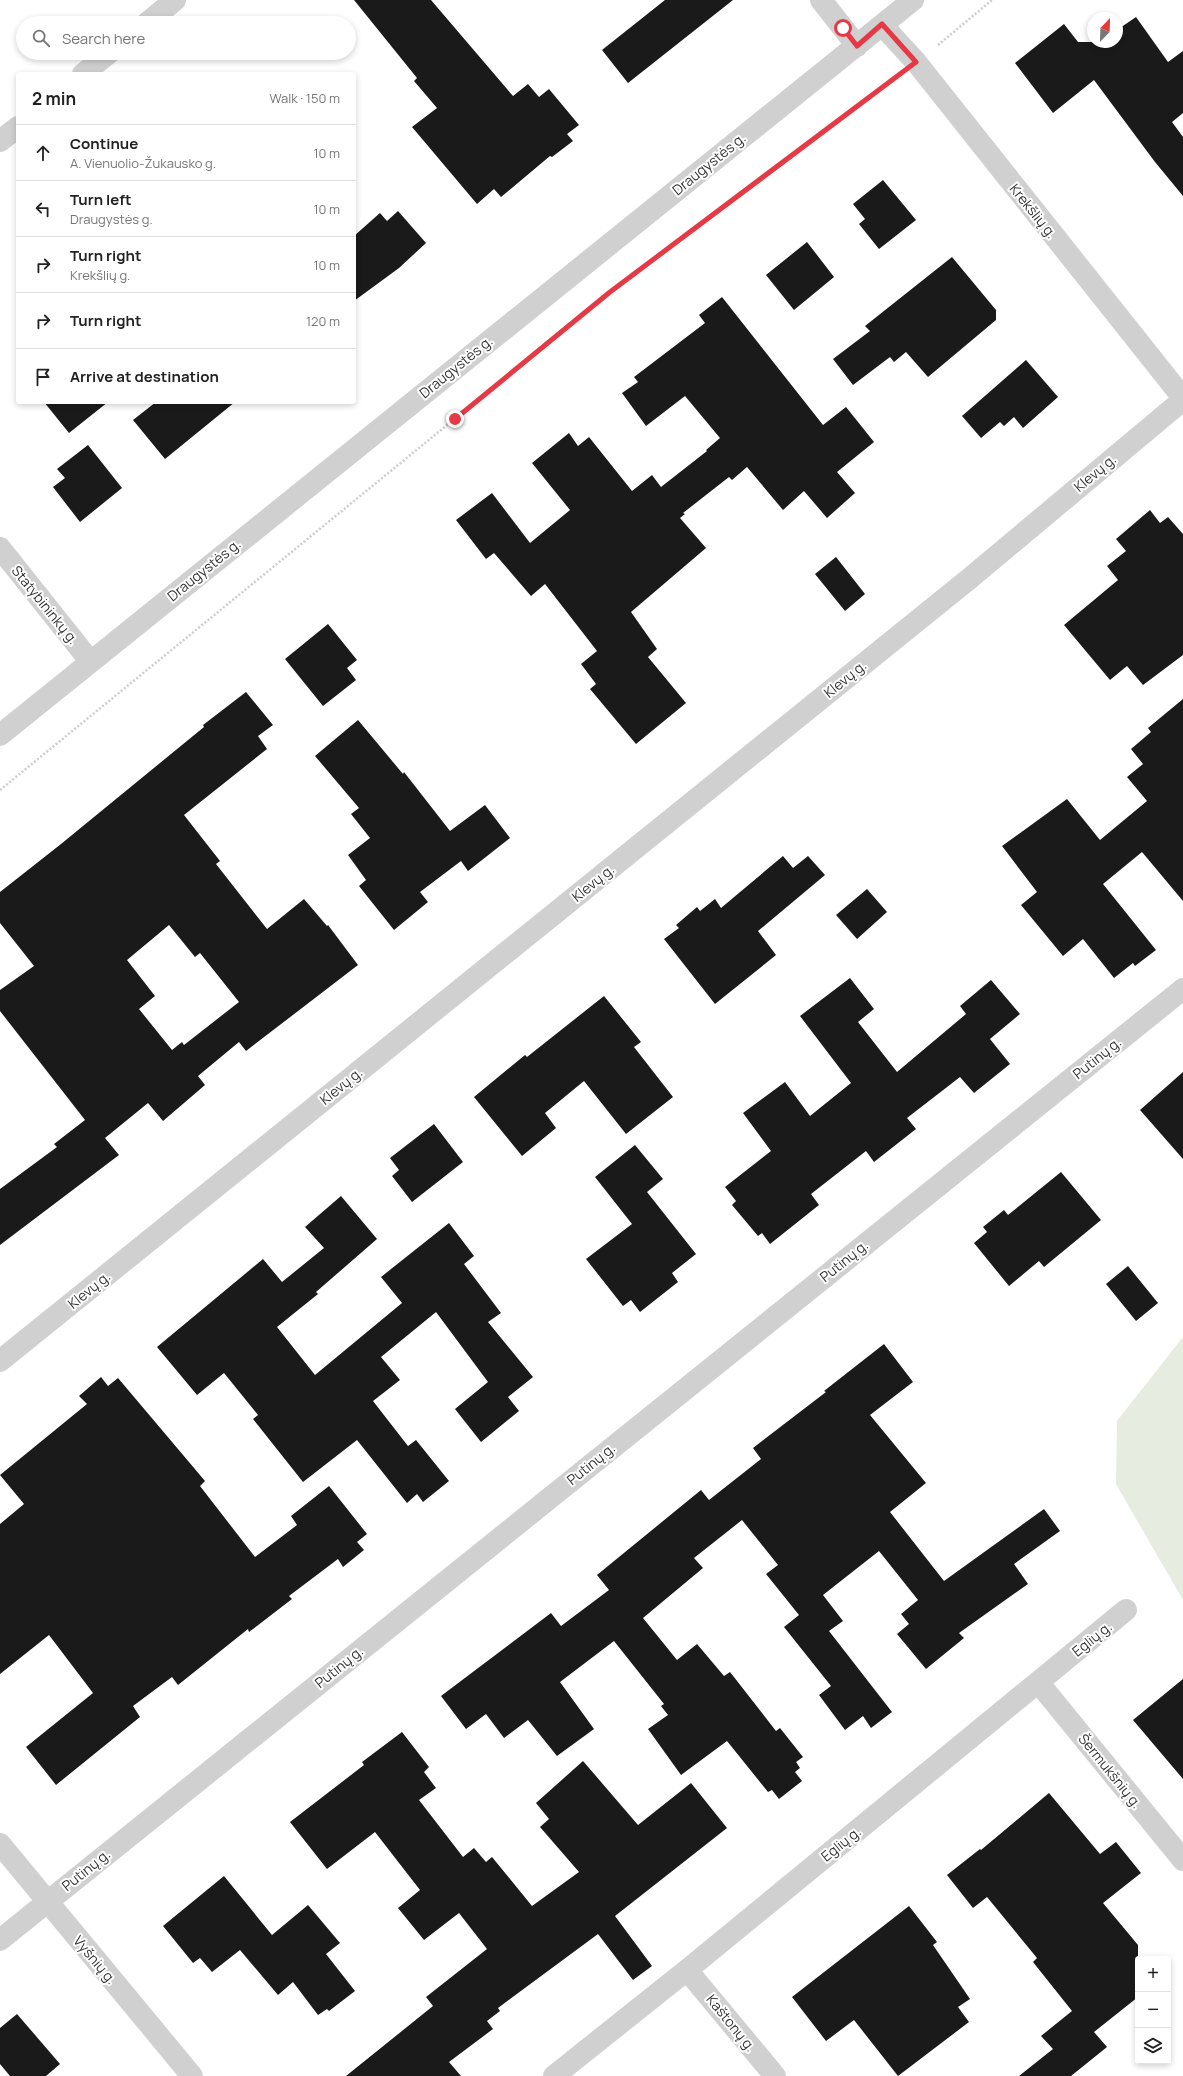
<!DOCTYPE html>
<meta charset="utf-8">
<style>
body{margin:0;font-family:Manrope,sans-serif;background:#f6f6f6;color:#222}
.controls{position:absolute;right:12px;bottom:12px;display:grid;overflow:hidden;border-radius:4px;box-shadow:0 2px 6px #0003}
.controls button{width:36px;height:36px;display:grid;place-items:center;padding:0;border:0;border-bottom:1px solid #e0e0e0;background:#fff;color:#222;font:20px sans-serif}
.compass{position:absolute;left:1087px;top:12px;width:36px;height:36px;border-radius:50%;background:#fff;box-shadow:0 2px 6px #0003;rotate:23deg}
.stop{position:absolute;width:12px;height:12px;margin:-9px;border:3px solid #e63946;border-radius:50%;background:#fff}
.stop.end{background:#e63946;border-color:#fff;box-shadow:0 1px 4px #0008}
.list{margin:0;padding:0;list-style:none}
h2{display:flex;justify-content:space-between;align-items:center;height:52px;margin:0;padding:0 16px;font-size:17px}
h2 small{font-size:13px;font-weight:400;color:#767676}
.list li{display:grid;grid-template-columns:26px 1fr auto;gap:12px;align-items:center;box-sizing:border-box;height:56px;padding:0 16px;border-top:1px solid #e0e0e0}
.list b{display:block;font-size:15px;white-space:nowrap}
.list p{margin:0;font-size:13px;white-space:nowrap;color:#767676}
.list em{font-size:13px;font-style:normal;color:#767676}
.icon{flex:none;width:22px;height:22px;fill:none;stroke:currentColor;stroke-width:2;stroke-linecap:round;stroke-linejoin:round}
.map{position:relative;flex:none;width:1183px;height:2076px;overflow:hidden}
.search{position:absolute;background:#fff;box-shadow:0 2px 6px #0003;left:16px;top:16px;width:340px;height:44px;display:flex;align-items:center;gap:10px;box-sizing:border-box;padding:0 14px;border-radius:22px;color:#767676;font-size:15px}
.panel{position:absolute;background:#fff;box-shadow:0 2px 6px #0003;left:16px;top:72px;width:340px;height:332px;border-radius:4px}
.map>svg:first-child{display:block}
.green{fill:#e6ecdf}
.building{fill:#1a1a1a;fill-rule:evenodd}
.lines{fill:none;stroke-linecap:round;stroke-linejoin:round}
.path{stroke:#cdcdcd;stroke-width:2.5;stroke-dasharray:2 2;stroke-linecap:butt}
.minor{stroke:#d0d0d0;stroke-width:22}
.route{stroke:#e63946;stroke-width:5}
.labels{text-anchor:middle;stroke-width:4;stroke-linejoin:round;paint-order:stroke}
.street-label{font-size:14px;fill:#333;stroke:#fff}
</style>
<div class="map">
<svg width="1183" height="2076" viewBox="0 0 1183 2076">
<rect width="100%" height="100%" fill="#fff"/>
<path class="green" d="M 1183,1337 L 1183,1600 L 1116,1484 L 1117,1421 Z"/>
<path class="building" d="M 354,0 L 431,0 L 513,96 L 528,84 L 539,97 L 549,89 L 579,125 L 567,134 L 573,141 L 552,157 L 550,156 L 501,197 L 494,189 L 477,204 L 412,127 L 437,108 L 414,81 L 417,78 Z
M 665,0 L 733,0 L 628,83 L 602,50 Z
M 1136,17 L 1168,62 L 1183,51 L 1183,113 L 1172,122 L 1183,137 L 1183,196 L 1155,162 L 1094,80 L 1053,113 L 1015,63 L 1064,24 L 1078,42 L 1117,42 L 1117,30 Z
M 883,180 L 916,220 L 879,249 L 859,224 L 865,219 L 853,204 Z
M 398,211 L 426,243 L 399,268 L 354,301 L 354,236 L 380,213 L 387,221 Z
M 807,242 L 834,277 L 794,310 L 766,275 Z
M 952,257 L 996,310 L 996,320 L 928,377 L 906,352 L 894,362 L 890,357 L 853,385 L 833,359 L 870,331 L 865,326 Z
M 722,297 L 823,425 L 846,407 L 874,442 L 837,472 L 855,493 L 827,518 L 804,491 L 783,510 L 747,467 L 732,480 L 729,477 L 683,513 L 685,514 L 680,518 L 706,548 L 631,612 L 657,649 L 648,657 L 686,703 L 636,744 L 590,689 L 596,684 L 581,664 L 597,651 L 545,584 L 531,596 L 494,553 L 486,559 L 456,520 L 492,493 L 530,543 L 570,510 L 532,463 L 569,433 L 578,446 L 589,437 L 632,491 L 652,475 L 661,487 L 707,451 L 706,450 L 720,438 L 685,396 L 646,426 L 622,393 L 638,382 L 634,377 L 705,323 L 699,315 Z
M 1026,360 L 1058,397 L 1023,428 L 1014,417 L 1004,426 L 1000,422 L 981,438 L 962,416 Z
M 44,402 L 108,402 L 69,433 Z
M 156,402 L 235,402 L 165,459 L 133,420 Z
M 88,445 L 122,488 L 80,522 L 53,487 L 65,478 L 57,469 Z
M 1150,510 L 1160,523 L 1168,517 L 1183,534 L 1183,655 L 1143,685 L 1127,666 L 1110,680 L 1064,625 L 1118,580 L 1107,566 L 1126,551 L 1116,539 Z
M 836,557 L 865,594 L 845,611 L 815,574 Z
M 328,624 L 357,660 L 347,668 L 356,680 L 323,706 L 285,659 Z
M 246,692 L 273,725 L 258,736 L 267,749 L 184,815 L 220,861 L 216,864 L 267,929 L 304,899 L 327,926 L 328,925 L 358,965 L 246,1051 L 239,1042 L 198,1076 L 205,1085 L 163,1121 L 148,1103 L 105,1138 L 119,1155 L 0,1245 L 0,1189 L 57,1147 L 54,1144 L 85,1120 L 0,1011 L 0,990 L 34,966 L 0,923 L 0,892 L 61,844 L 204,727 L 203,725 ZM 169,925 L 195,957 L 200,953 L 239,1002 L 184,1045 L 182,1042 L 172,1050 L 139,1009 L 155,996 L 127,960 Z
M 1183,699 L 1183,901 L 1142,852 L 1103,884 L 1156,950 L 1135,966 L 1133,963 L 1114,978 L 1083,939 L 1063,956 L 1021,905 L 1037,892 L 1002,846 L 1067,799 L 1100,840 L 1147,801 L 1127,777 L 1143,764 L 1131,749 L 1151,732 L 1148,728 Z
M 358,720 L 403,774 L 404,772 L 450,831 L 485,805 L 510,838 L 468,871 L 461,861 L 420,892 L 428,902 L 394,930 L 359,886 L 366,880 L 348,855 L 370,838 L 351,814 L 359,808 L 315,756 Z
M 783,856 L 793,868 L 808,856 L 825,875 L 758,931 L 776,955 L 715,1004 L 664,939 L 679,928 L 676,925 L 697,907 L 700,911 L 715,899 L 721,908 Z
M 867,889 L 887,912 L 857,939 L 836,915 Z
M 850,978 L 874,1009 L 858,1022 L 897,1072 L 966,1014 L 960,1006 L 991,980 L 1020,1014 L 990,1039 L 1010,1064 L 974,1093 L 960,1077 L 907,1118 L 916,1129 L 874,1162 L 866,1151 L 811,1194 L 819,1205 L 770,1244 L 762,1233 L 758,1236 L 732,1205 L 736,1201 L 725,1187 L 771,1151 L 743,1113 L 785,1082 L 810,1116 L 851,1083 L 800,1016 Z
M 604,996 L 641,1042 L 634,1047 L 673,1097 L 626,1134 L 584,1081 L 545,1113 L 556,1128 L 522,1156 L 474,1097 L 525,1055 L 527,1057 Z
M 1183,1072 L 1183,1159 L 1140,1110 Z
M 434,1124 L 463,1162 L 412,1202 L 392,1176 L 399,1170 L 390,1158 Z
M 635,1145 L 663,1179 L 647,1192 L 696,1254 L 672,1273 L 678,1282 L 640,1312 L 631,1300 L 623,1306 L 586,1259 L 632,1224 L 595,1177 Z
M 1061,1172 L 1101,1220 L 1044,1267 L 1039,1261 L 1009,1286 L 974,1243 L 987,1232 L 983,1227 L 1004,1210 L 1008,1215 Z
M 341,1196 L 377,1239 L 316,1292 L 318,1294 L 277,1327 L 315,1375 L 402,1303 L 381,1277 L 449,1223 L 474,1256 L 464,1264 L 501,1313 L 488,1322 L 533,1377 L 508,1397 L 519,1411 L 481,1442 L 455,1409 L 488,1382 L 436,1312 L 381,1357 L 400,1380 L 373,1401 L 408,1446 L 416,1440 L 449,1481 L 423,1502 L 417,1494 L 407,1503 L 357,1440 L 303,1482 L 253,1419 L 258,1415 L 224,1373 L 197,1395 L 157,1347 L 263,1259 L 282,1282 L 324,1248 L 305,1227 Z
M 1128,1266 L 1158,1303 L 1136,1321 L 1106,1284 Z
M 884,1344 L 913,1382 L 870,1415 L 926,1483 L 890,1512 L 944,1581 L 1044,1509 L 1060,1531 L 1014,1564 L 1028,1584 L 959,1633 L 964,1638 L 926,1669 L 897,1634 L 909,1624 L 901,1614 L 918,1600 L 879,1551 L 823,1595 L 843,1621 L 829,1631 L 892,1712 L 871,1728 L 863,1716 L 845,1730 L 819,1695 L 831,1686 L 784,1627 L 799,1615 L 766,1574 L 778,1565 L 742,1520 L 694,1558 L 703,1568 L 643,1618 L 677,1660 L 697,1644 L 724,1676 L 730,1672 L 776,1731 L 780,1728 L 803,1757 L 796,1762 L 800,1768 L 795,1772 L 802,1781 L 779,1799 L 772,1790 L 768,1792 L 727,1741 L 681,1775 L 648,1729 L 668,1715 L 661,1706 L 664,1704 L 614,1641 L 560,1682 L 594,1729 L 557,1756 L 528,1720 L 504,1738 L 486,1714 L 466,1729 L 441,1696 L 551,1613 L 561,1626 L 609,1590 L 597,1575 L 701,1490 L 709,1500 L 761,1459 L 753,1448 L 826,1392 L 824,1391 Z
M 101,1377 L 108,1386 L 118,1378 L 205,1481 L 200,1486 L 255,1557 L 297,1525 L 291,1516 L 329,1486 L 367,1534 L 357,1542 L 364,1550 L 343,1567 L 338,1559 L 289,1596 L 292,1599 L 249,1632 L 248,1629 L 178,1685 L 172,1677 L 133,1706 L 140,1717 L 56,1785 L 26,1747 L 93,1693 L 49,1635 L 0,1674 L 0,1524 L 24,1504 L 0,1475 L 87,1404 L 79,1396 Z
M 1183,1679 L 1183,1779 L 1133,1720 Z
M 402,1732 L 429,1767 L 424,1772 L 436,1788 L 419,1800 L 463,1857 L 474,1848 L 486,1862 L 492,1857 L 532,1906 L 579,1872 L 540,1827 L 549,1819 L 536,1803 L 583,1761 L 638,1825 L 691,1783 L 727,1828 L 615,1916 L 652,1966 L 633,1980 L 598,1934 L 498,2008 L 500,2011 L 487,2021 L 493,2029 L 449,2062 L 461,2076 L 346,2076 L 433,2006 L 426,1997 L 487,1949 L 459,1913 L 424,1940 L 398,1908 L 420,1890 L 375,1832 L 327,1869 L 290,1822 L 364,1765 L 362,1762 Z
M 1049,1793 L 1100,1854 L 1116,1842 L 1141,1873 L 1103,1903 L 1138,1945 L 1138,1997 L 1094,2032 L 1107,2047 L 1071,2076 L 1019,2076 L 1053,2049 L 1041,2036 L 1072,2011 L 1033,1962 L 1037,1958 L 987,1897 L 973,1908 L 947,1875 L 980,1849 L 981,1850 Z
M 224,1876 L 272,1935 L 308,1905 L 340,1943 L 326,1954 L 355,1991 L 329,2011 L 327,2009 L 318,2015 L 293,1982 L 278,1995 L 240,1950 L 212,1972 L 200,1958 L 193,1963 L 163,1926 Z
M 909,1906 L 937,1942 L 933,1945 L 970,1999 L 958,2007 L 969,2022 L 898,2076 L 854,2020 L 826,2041 L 792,1997 Z
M 17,2014 L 60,2064 L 46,2076 L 10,2076 L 0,2064 L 0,2028 Z"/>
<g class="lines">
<path class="path" d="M 938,45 L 992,0
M 0,790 L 610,292 L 893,80"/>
<path class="minor" d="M 821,0 L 857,46
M 147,23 L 175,0
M 882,25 L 916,62 L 1183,398
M 83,74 L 109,53
M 0,141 L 18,127
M 0,548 L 90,661
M 0,735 L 913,0
M 0,1361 L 969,579 L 1183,400
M 1038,1682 L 1183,1860
M 0,1844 L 192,2076
M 0,1940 L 1183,989
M 687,1970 L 775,2076
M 554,2076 L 687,1970 L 1126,1610"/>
</g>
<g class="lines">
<path class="route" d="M 455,419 L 610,292 L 916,62 L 882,24 L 857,46 L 843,28"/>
</g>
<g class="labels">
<g class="street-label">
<text transform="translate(709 164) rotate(-39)" y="5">Draugystės g.</text>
<text transform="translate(1033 211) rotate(51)" y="5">Krekšlių g.</text>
<text transform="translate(456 367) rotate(-39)" y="5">Draugystės g.</text>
<text transform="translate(1095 473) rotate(-40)" y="5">Klevų g.</text>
<text transform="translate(204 570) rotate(-39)" y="5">Draugystės g.</text>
<text transform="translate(45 605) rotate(51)" y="5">Statybininkų g.</text>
<text transform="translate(845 679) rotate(-39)" y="5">Klevų g.</text>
<text transform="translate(593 883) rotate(-39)" y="5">Klevų g.</text>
<text transform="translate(1097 1058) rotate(-39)" y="5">Putinų g.</text>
<text transform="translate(341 1086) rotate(-39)" y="5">Klevų g.</text>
<text transform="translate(844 1261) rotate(-39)" y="5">Putinų g.</text>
<text transform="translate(89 1290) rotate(-39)" y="5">Klevų g.</text>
<text transform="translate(591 1464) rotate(-39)" y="5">Putinų g.</text>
<text transform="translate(1092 1639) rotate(-39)" y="5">Eglių g.</text>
<text transform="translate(339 1667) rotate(-39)" y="5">Putinų g.</text>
<text transform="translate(1110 1771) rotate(51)" y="5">Šermukšnių g.</text>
<text transform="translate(841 1844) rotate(-39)" y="5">Eglių g.</text>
<text transform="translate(86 1870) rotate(-39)" y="5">Putinų g.</text>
<text transform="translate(95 1960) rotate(50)" y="5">Vyšnių g.</text>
<text transform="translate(731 2023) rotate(51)" y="5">Kaštonų g.</text>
</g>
</g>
</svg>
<div class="controls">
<button>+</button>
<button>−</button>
<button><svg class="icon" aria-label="layers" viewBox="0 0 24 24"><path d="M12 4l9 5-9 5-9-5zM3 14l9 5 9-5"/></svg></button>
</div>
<svg class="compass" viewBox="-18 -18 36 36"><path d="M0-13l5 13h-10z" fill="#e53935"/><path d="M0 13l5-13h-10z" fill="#767676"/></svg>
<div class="stop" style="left:843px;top:28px"></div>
<div class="stop end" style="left:455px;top:419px"></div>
<div class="search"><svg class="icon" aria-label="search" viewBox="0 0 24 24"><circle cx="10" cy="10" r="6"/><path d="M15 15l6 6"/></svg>Search here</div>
<section class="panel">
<h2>2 min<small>Walk · 150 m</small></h2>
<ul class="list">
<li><svg class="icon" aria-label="ahead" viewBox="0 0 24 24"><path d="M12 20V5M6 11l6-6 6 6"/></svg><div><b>Continue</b><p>A. Vienuolio-Žukausko g.</p></div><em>10 m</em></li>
<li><svg class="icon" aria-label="left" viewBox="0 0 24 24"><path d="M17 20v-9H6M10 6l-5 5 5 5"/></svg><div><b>Turn left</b><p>Draugystės g.</p></div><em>10 m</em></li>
<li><svg class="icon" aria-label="right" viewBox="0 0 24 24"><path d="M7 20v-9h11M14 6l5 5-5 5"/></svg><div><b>Turn right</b><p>Krekšlių g.</p></div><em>10 m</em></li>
<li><svg class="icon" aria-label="right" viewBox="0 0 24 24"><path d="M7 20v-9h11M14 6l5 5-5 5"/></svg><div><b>Turn right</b></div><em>120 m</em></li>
<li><svg class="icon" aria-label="arrive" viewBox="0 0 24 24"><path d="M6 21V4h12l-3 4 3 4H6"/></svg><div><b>Arrive at destination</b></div></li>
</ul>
</section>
</div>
